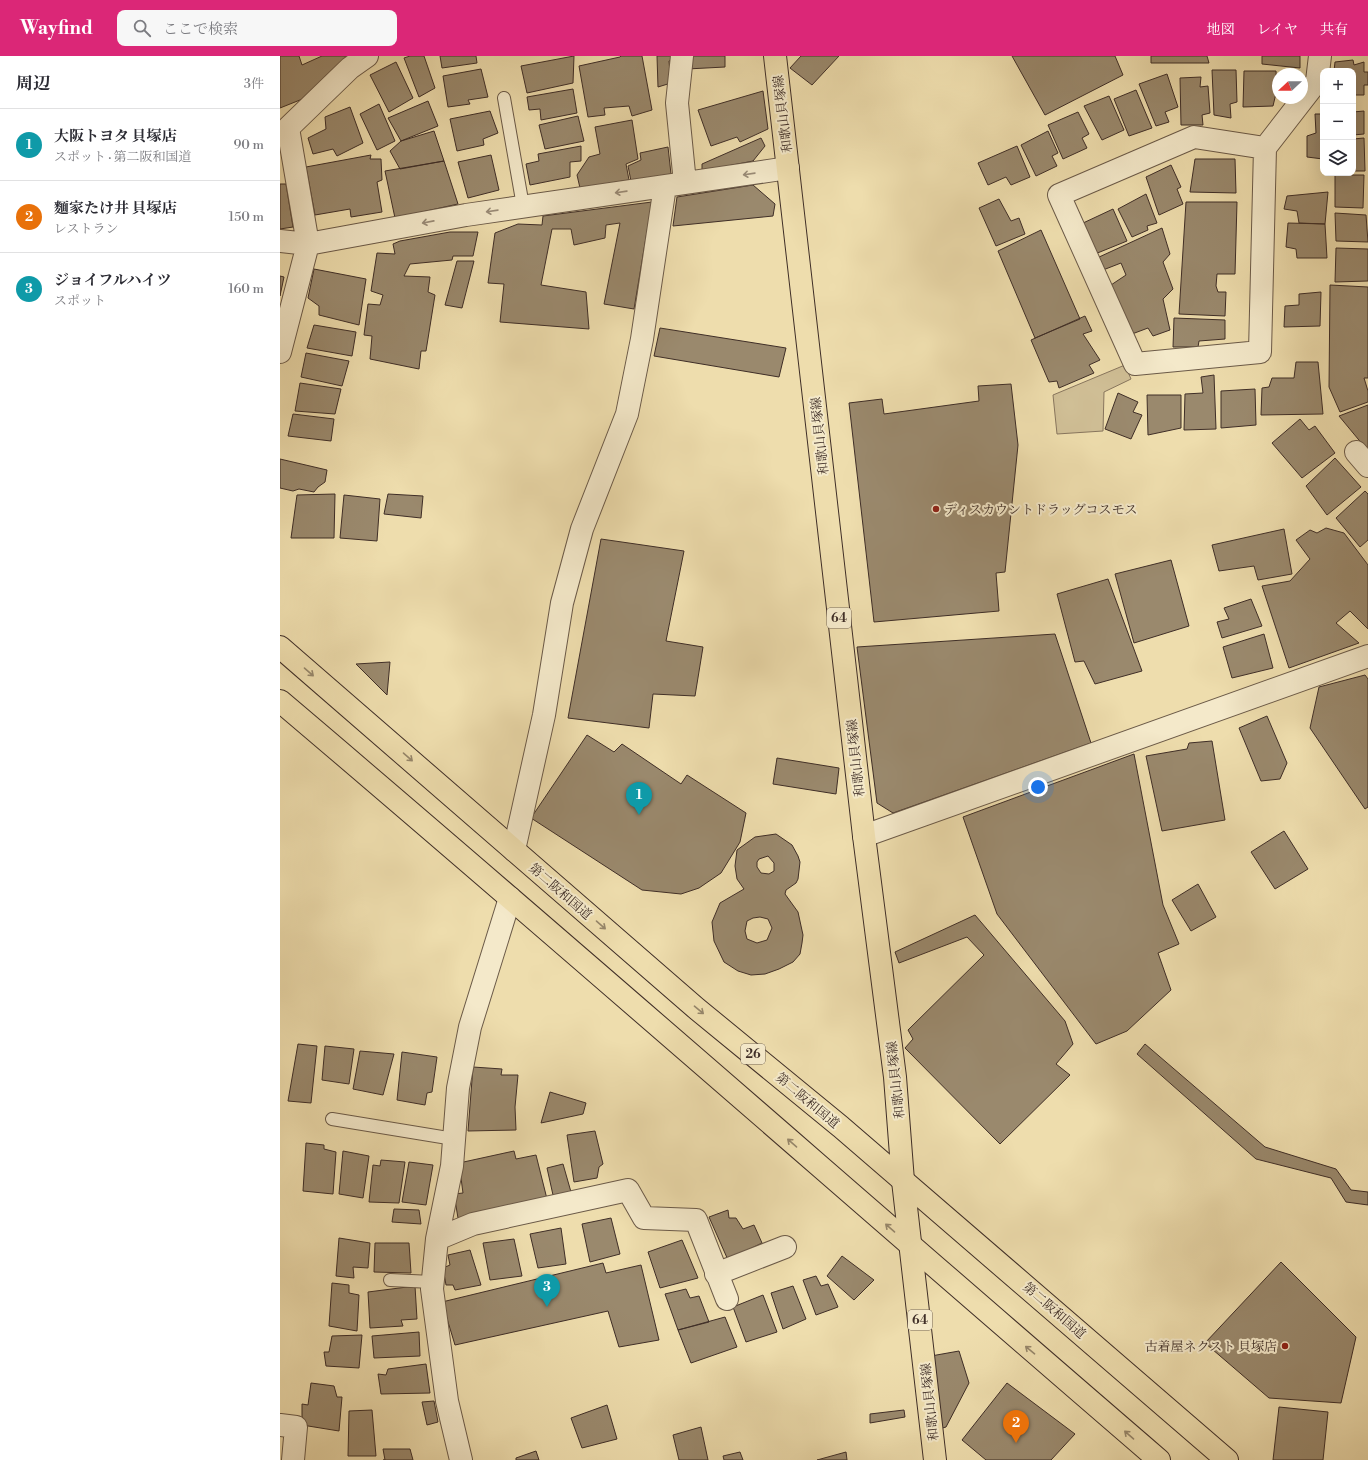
<!DOCTYPE html>
<html lang="ja">
<meta charset="utf-8">
<style>
body{margin:0;font-family:"Libre Bodoni","Noto Serif JP",serif;background:#f7f7f7;color:#2b2b33}
.controls{position:absolute;right:12px;top:12px;display:grid;overflow:hidden;border-radius:8px;box-shadow:0 4px 16px #0002}
.controls button{width:36px;height:36px;display:grid;place-items:center;padding:0;border:0;border-bottom:1px solid #e1e1e2;background:#fff;color:#2b2b33;font:20px sans-serif}
.compass{position:absolute;left:992px;top:12px;width:36px;height:36px;border-radius:50%;background:#fff;box-shadow:0 4px 16px #0002;rotate:248deg}
.you{position:absolute;left:758px;top:731px;width:14px;height:14px;margin:-10px;border:3px solid #fff;border-radius:50%;background:#1a73e8;box-shadow:0 0 0 6px #1a73e833}
.badge{display:grid;place-items:center;width:26px;height:26px;border-radius:50%;background:#db2777;color:#fff;font-size:13px;font-weight:700}
.pin{position:absolute;translate:-50% -33px;filter:drop-shadow(0 1px 2px #0008)}
.pin::after{content:'';position:absolute;top:21px;width:14px;height:12px;background:inherit;clip-path:polygon(0 0,100% 0,50% 100%)}
.list{margin:0;padding:0;list-style:none}
h2{display:flex;justify-content:space-between;align-items:center;height:52px;margin:0;padding:0 16px;font-size:17px}
h2 small{font-size:13px;font-weight:400;color:#7c7c81}
.list li{display:grid;grid-template-columns:26px 1fr auto;gap:12px;align-items:center;box-sizing:border-box;height:72px;padding:0 16px;border-top:1px solid #e1e1e2}
.list b{display:block;font-size:15px;white-space:nowrap}
.list p{margin:0;font-size:13px;white-space:nowrap;color:#7c7c81}
.list em{font-size:13px;font-style:normal;color:#7c7c81}
.icon{flex:none;width:22px;height:22px;fill:none;stroke:currentColor;stroke-width:2;stroke-linecap:round;stroke-linejoin:round}
.map{position:relative;flex:none;width:1088px;height:1404px;overflow:hidden}
header{display:flex;align-items:center;gap:24px;box-sizing:border-box;height:56px;padding:0 20px;background:#db2777;color:#fff}
header strong{font-size:19px}
nav{display:flex;gap:22px;margin-inline-start:auto;font-size:14px}
.search{width:280px;height:36px;background:#f7f7f7;display:flex;align-items:center;gap:10px;box-sizing:border-box;padding:0 14px;border-radius:8px;color:#7c7c81;font-size:15px}
main{display:flex}
aside{flex:1;background:#fff}
.map>svg:first-child{display:block}
.green{fill:#d0bf96;stroke:#88765e}
.building{fill:#9a896d;stroke:#3f2e27;fill-rule:evenodd}
.lines{fill:none;stroke-linecap:round;stroke-linejoin:round}
.lane-casing{stroke:#6b5a48;stroke-width:14}
.street-casing{stroke:#6b5a48;stroke-width:24}
.primary-casing{stroke:#3f2e27;stroke-width:24}
.highway-casing{stroke:#3f2e27;stroke-width:24}
.lane{stroke:#f4e9ca;stroke-width:12}
.street{stroke:#f4e9ca;stroke-width:22}
.primary{stroke:#eeddad;stroke-width:22}
.highway{stroke:#eeddad;stroke-width:22}
.oneway{stroke:#9a8c78}
.oneway2{stroke:#96866a}
.poi-dot{fill:#8f2418;stroke:#f4e9ca;stroke-width:1.5}
.labels{text-anchor:middle;stroke-width:4;stroke-linejoin:round;paint-order:stroke}
.shield{fill:#f4e9ca;stroke:#756658;stroke-width:1}
.shield-label{font-size:12px;font-weight:bold;fill:#3f2e27}
.street-label{font-size:13px;fill:#3f2e27;stroke:#f4e9ca}
.poi-label{font-size:13px;fill:#3f2e27;stroke:#f4e9ca;text-anchor:start}
</style>
<header>
<strong>Wayfind</strong>
<div class="search"><svg class="icon" aria-label="search" viewBox="0 0 24 24"><circle cx="10" cy="10" r="6"/><path d="M15 15l6 6"/></svg>ここで検索</div>
<nav><a>地図</a><a>レイヤ</a><a>共有</a></nav>
</header>
<main>
<aside>
<h2>周辺<small>3件</small></h2>
<ul class="list">
<li><span class="badge" style="background:#0f9aa8">1</span><div><b>大阪トヨタ 貝塚店</b><p>スポット · 第二阪和国道</p></div><em>90 m</em></li>
<li><span class="badge" style="background:#e8710a">2</span><div><b>麵家たけ井 貝塚店</b><p>レストラン</p></div><em>150 m</em></li>
<li><span class="badge" style="background:#0f9aa8">3</span><div><b>ジョイフルハイツ</b><p>スポット</p></div><em>160 m</em></li>
</ul>
</aside>
<div class="map">
<svg width="1088" height="1404" viewBox="0 0 1088 1404">
<rect width="100%" height="100%" fill="#eeddad"/>
<filter id="stains"><feTurbulence type="fractalNoise" baseFrequency=".005" numOctaves="4"/><feColorMatrix values="0 0 0 0 .2 0 0 0 0 .09 0 0 0 0 .02 0 0 0 .5 -.17"/></filter>
<radialGradient id="worn" r=".72"><stop offset=".6" stop-color="#630" stop-opacity="0"/><stop offset="1" stop-color="#630" stop-opacity=".3"/></radialGradient>
<path class="green" d="M 845,309 L 851,323 L 824,336 L 823,375 L 777,378 L 773,339 Z"/>
<path class="building" d="M 0,0 L 19,0 L 22,9 L 42,0 L 65,0 L 68,4 L 30,40 L 0,52 Z
M 130,0 L 144,0 L 155,32 L 139,41 L 124,2 Z
M 160,0 L 196,0 L 197,7 L 162,12 Z
M 294,0 L 293,27 L 247,37 L 241,10 Z
M 341,0 L 362,0 L 372,54 L 352,60 L 349,50 L 324,52 L 325,59 L 308,61 L 299,10 L 340,1 Z
M 377,0 L 396,0 L 397,2 L 389,5 L 391,27 L 378,31 Z
M 408,0 L 445,0 L 445,11 L 407,13 Z
M 521,0 L 559,0 L 532,29 L 510,12 Z
M 732,0 L 835,0 L 843,19 L 765,59 Z
M 871,0 L 927,0 L 929,7 L 871,7 Z
M 982,0 L 1020,0 L 1020,12 L 982,8 Z
M 1073,4 L 1074,9 L 1084,6 L 1084,16 L 1088,16 L 1088,29 L 1084,29 L 1084,39 L 1073,39 L 1073,15 L 1054,15 L 1055,6 Z
M 116,6 L 133,42 L 109,56 L 90,19 Z
M 201,13 L 208,41 L 188,44 L 190,48 L 168,51 L 163,20 Z
M 932,14 L 956,14 L 957,46 L 950,48 L 951,62 L 934,59 Z
M 964,15 L 996,15 L 997,33 L 993,50 L 963,51 Z
M 887,18 L 898,51 L 885,56 L 889,66 L 876,70 L 859,28 Z
M 921,21 L 920,31 L 928,30 L 930,57 L 922,59 L 923,69 L 901,69 L 900,22 Z
M 293,33 L 297,57 L 261,64 L 260,53 L 249,54 L 247,41 Z
M 856,34 L 872,72 L 849,80 L 834,43 Z
M 483,35 L 488,73 L 460,86 L 457,81 L 431,90 L 418,54 Z
M 829,40 L 844,74 L 822,84 L 804,50 Z
M 148,45 L 158,70 L 121,85 L 108,62 Z
M 99,48 L 115,85 L 97,94 L 80,58 Z
M 70,51 L 83,87 L 57,100 L 53,93 L 33,98 L 28,82 L 46,73 L 45,61 Z
M 210,55 L 218,77 L 203,83 L 204,89 L 177,95 L 170,63 Z
M 1084,55 L 1084,78 L 1073,79 L 1073,56 Z
M 798,56 L 809,78 L 802,82 L 807,92 L 783,103 L 768,69 Z
M 1035,58 L 1043,58 L 1043,103 L 1027,101 L 1027,80 L 1036,77 Z
M 298,60 L 304,85 L 265,93 L 259,69 Z
M 352,64 L 358,103 L 346,108 L 349,124 L 300,132 L 297,119 L 309,101 L 320,98 L 315,71 Z
M 154,75 L 164,105 L 120,113 L 110,95 L 121,85 Z
M 768,75 L 778,97 L 772,100 L 777,110 L 756,120 L 741,89 Z
M 481,82 L 485,90 L 473,105 L 422,115 L 422,108 Z
M 1084,82 L 1085,115 L 1073,115 L 1073,83 Z
M 301,90 L 301,105 L 290,106 L 290,121 L 250,129 L 246,108 L 259,105 L 258,98 Z
M 737,90 L 750,121 L 731,129 L 726,121 L 708,129 L 698,107 Z
M 388,91 L 391,118 L 351,125 L 348,110 L 361,104 L 360,97 Z
M 91,99 L 90,103 L 101,103 L 102,124 L 97,126 L 102,156 L 71,161 L 70,153 L 35,159 L 26,111 Z
M 211,99 L 219,134 L 188,142 L 178,106 Z
M 915,103 L 955,103 L 956,137 L 910,136 Z
M 164,105 L 178,148 L 115,162 L 105,115 Z
M 891,109 L 901,131 L 897,133 L 903,148 L 879,159 L 866,121 Z
M 1055,119 L 1084,119 L 1083,152 L 1055,151 Z
M 0,128 L 6,128 L 13,171 L 0,173 Z
M 473,129 L 495,148 L 493,160 L 393,170 L 397,141 Z
M 1048,136 L 1045,168 L 1019,167 L 1017,155 L 1004,153 L 1007,140 Z
M 866,138 L 877,167 L 867,170 L 868,174 L 852,181 L 838,153 Z
M 719,143 L 731,165 L 739,162 L 745,178 L 716,190 L 699,152 Z
M 372,146 L 354,253 L 324,248 L 340,167 L 326,169 L 325,182 L 294,189 L 291,173 L 272,173 L 261,229 L 306,236 L 309,273 L 220,266 L 224,228 L 208,227 L 215,177 L 238,168 L 262,169 L 263,160 Z
M 906,146 L 957,146 L 955,218 L 937,218 L 936,230 L 938,236 L 946,236 L 945,260 L 899,258 Z
M 833,153 L 847,185 L 815,198 L 801,168 Z
M 1055,157 L 1086,159 L 1088,186 L 1056,185 Z
M 1008,167 L 1045,168 L 1047,202 L 1017,202 L 1016,193 L 1006,191 Z
M 882,172 L 890,198 L 883,206 L 893,233 L 883,243 L 890,274 L 873,280 L 868,272 L 852,278 L 831,229 L 846,219 L 841,207 L 823,214 L 817,202 Z
M 761,174 L 800,263 L 755,282 L 718,195 Z
M 170,176 L 198,176 L 193,200 L 173,200 L 172,204 L 130,208 L 124,220 L 150,221 L 148,236 L 155,239 L 146,295 L 141,295 L 139,313 L 90,303 L 92,280 L 84,279 L 88,248 L 100,249 L 103,239 L 91,235 L 97,197 L 115,198 L 113,188 L 120,185 Z
M 1056,192 L 1088,193 L 1088,225 L 1055,226 Z
M 177,205 L 194,205 L 182,252 L 165,249 Z
M 34,213 L 86,223 L 79,269 L 39,259 L 39,250 L 28,242 Z
M 0,220 L 4,221 L 0,240 Z
M 1050,229 L 1088,231 L 1088,322 L 1084,322 L 1088,335 L 1088,346 L 1060,356 L 1049,331 Z
M 1041,236 L 1040,270 L 1004,271 L 1005,250 L 1019,249 L 1019,238 Z
M 805,260 L 812,275 L 803,278 L 820,304 L 809,309 L 814,317 L 779,332 L 777,325 L 769,326 L 751,284 Z
M 894,262 L 945,264 L 945,283 L 919,285 L 918,291 L 893,291 Z
M 34,269 L 76,276 L 72,300 L 27,292 Z
M 380,272 L 506,292 L 499,321 L 374,300 Z
M 26,297 L 69,305 L 62,330 L 21,321 Z
M 1016,306 L 1038,306 L 1043,358 L 981,359 L 982,332 L 989,331 L 992,322 L 1014,322 Z
M 934,319 L 936,373 L 904,374 L 905,338 L 923,337 L 921,321 Z
M 20,327 L 61,333 L 55,358 L 15,355 Z
M 731,328 L 738,389 L 725,516 L 716,517 L 719,555 L 594,566 L 569,347 L 602,343 L 604,358 L 699,345 L 698,330 Z
M 975,333 L 976,369 L 941,372 L 941,335 Z
M 838,337 L 858,346 L 853,356 L 862,359 L 851,383 L 825,373 Z
M 867,339 L 901,339 L 901,372 L 868,379 Z
M 1088,349 L 1088,395 L 1059,360 Z
M 13,358 L 54,363 L 51,385 L 8,380 Z
M 1020,363 L 1029,374 L 1035,370 L 1055,397 L 1022,422 L 992,387 Z
M 1055,402 L 1081,431 L 1047,459 L 1026,430 Z
M 0,403 L 47,414 L 45,426 L 38,431 L 34,436 L 19,433 L 13,435 L 0,432 Z
M 1085,435 L 1088,438 L 1088,484 L 1080,491 L 1056,462 Z
M 55,438 L 54,482 L 11,482 L 17,439 Z
M 108,438 L 143,440 L 141,462 L 104,458 Z
M 64,439 L 100,443 L 97,485 L 60,482 Z
M 1046,472 L 1064,477 L 1088,509 L 1088,573 L 1070,555 L 1056,567 L 1079,587 L 1009,612 L 982,530 L 1010,525 L 1030,503 L 1016,484 L 1030,474 L 1037,477 Z
M 1004,473 L 1012,518 L 978,524 L 974,510 L 939,515 L 932,489 Z
M 321,483 L 404,495 L 386,585 L 423,591 L 415,640 L 373,638 L 369,672 L 288,662 Z
M 891,504 L 909,570 L 854,587 L 835,518 Z
M 828,523 L 862,615 L 815,628 L 804,605 L 795,606 L 777,538 Z
M 971,543 L 982,570 L 942,582 L 937,566 L 949,563 L 944,552 Z
M 775,578 L 811,687 L 613,757 L 597,747 L 577,591 Z
M 984,578 L 993,612 L 952,622 L 943,591 Z
M 110,606 L 107,639 L 76,608 Z
M 1085,619 L 1088,623 L 1088,751 L 1085,753 L 1030,672 L 1039,631 Z
M 987,660 L 1007,707 L 1000,723 L 981,725 L 959,672 Z
M 307,679 L 334,696 L 342,688 L 401,728 L 407,719 L 466,757 L 460,786 L 441,817 L 419,832 L 401,838 L 362,834 L 251,762 Z
M 932,685 L 945,764 L 882,775 L 866,700 L 907,693 L 909,687 Z
M 854,698 L 883,849 L 899,888 L 878,897 L 891,934 L 847,975 L 816,988 L 717,858 L 683,761 Z
M 497,702 L 559,712 L 556,738 L 493,728 Z
M 1004,775 L 1028,813 L 995,833 L 971,796 Z
M 496,778 L 512,789 L 518,800 L 520,806 L 518,823 L 516,827 L 506,834 L 505,838 L 518,856 L 523,879 L 522,887 L 520,898 L 513,906 L 499,913 L 485,918 L 471,919 L 458,915 L 444,906 L 434,885 L 432,866 L 440,847 L 464,833 L 457,823 L 455,810 L 457,794 L 475,781 ZM 488,800 L 494,807 L 494,815 L 489,818 L 481,817 L 477,811 L 477,806 L 479,803 ZM 480,861 L 488,863 L 492,872 L 487,884 L 477,887 L 467,883 L 465,875 L 467,865 L 473,862 Z
M 918,828 L 936,861 L 911,875 L 892,844 Z
M 695,859 L 785,965 L 793,988 L 776,1008 L 790,1019 L 720,1088 L 625,992 L 633,983 L 628,974 L 704,899 L 687,881 L 619,907 L 615,896 Z
M 18,988 L 37,990 L 31,1047 L 8,1045 Z
M 865,988 L 985,1091 L 1056,1113 L 1071,1134 L 1088,1136 L 1088,1149 L 1066,1146 L 1051,1122 L 976,1103 L 857,998 Z
M 45,990 L 74,993 L 69,1028 L 42,1024 Z
M 80,995 L 114,998 L 103,1039 L 73,1033 Z
M 122,996 L 157,1001 L 152,1036 L 147,1037 L 145,1049 L 117,1044 Z
M 193,1011 L 222,1013 L 221,1019 L 238,1019 L 235,1051 L 236,1074 L 188,1075 Z
M 270,1036 L 306,1047 L 303,1058 L 261,1067 Z
M 315,1075 L 323,1108 L 319,1111 L 317,1122 L 294,1126 L 287,1079 Z
M 26,1087 L 44,1089 L 44,1093 L 56,1096 L 53,1138 L 23,1135 Z
M 63,1095 L 89,1100 L 83,1142 L 59,1138 Z
M 234,1095 L 236,1103 L 256,1099 L 267,1143 L 178,1162 L 174,1138 L 183,1137 L 179,1107 Z
M 101,1104 L 125,1106 L 119,1147 L 89,1146 L 93,1109 L 100,1110 Z
M 129,1106 L 153,1109 L 146,1149 L 122,1146 Z
M 283,1108 L 291,1136 L 273,1139 L 267,1112 Z
M 114,1153 L 139,1154 L 141,1168 L 112,1166 Z
M 448,1154 L 449,1162 L 456,1162 L 463,1173 L 474,1169 L 482,1187 L 448,1204 L 429,1161 Z
M 331,1162 L 340,1198 L 310,1206 L 302,1168 Z
M 281,1172 L 286,1208 L 258,1212 L 250,1178 Z
M 59,1182 L 90,1187 L 88,1212 L 73,1211 L 74,1222 L 56,1220 Z
M 234,1183 L 242,1220 L 210,1224 L 203,1187 Z
M 402,1184 L 418,1222 L 380,1232 L 368,1196 Z
M 95,1187 L 129,1187 L 131,1217 L 94,1216 Z
M 190,1194 L 201,1229 L 175,1234 L 173,1229 L 166,1229 L 163,1212 L 170,1209 L 168,1199 Z
M 562,1200 L 594,1224 L 574,1244 L 547,1220 Z
M 1001,1206 L 1076,1281 L 1061,1347 L 989,1342 L 925,1287 Z
M 323,1207 L 326,1217 L 361,1209 L 379,1284 L 339,1291 L 328,1255 L 175,1289 L 162,1246 Z
M 536,1220 L 541,1230 L 548,1228 L 558,1251 L 536,1259 L 523,1224 Z
M 52,1227 L 69,1229 L 69,1237 L 79,1239 L 77,1275 L 49,1270 Z
M 135,1230 L 137,1263 L 121,1264 L 123,1270 L 90,1272 L 88,1236 Z
M 513,1230 L 526,1263 L 503,1273 L 491,1237 Z
M 406,1233 L 410,1242 L 419,1240 L 429,1266 L 398,1274 L 385,1238 Z
M 483,1239 L 497,1276 L 466,1286 L 453,1251 Z
M 445,1261 L 457,1291 L 411,1307 L 398,1274 Z
M 139,1276 L 140,1300 L 94,1302 L 92,1280 Z
M 82,1279 L 79,1312 L 46,1310 L 44,1296 L 49,1296 L 52,1280 Z
M 679,1295 L 689,1327 L 666,1371 L 659,1373 L 651,1300 Z
M 146,1308 L 150,1337 L 101,1338 L 98,1318 L 106,1319 L 108,1313 Z
M 31,1327 L 54,1330 L 57,1341 L 62,1341 L 59,1375 L 22,1369 L 22,1348 L 28,1349 Z
M 727,1327 L 795,1378 L 771,1404 L 706,1404 L 682,1384 Z
M 154,1345 L 158,1366 L 147,1369 L 142,1346 Z
M 327,1349 L 337,1383 L 302,1392 L 291,1362 Z
M 999,1351 L 1048,1356 L 1043,1404 L 993,1404 Z
M 92,1354 L 96,1400 L 68,1400 L 69,1355 Z
M 624,1354 L 625,1361 L 590,1367 L 590,1358 Z
M 421,1371 L 428,1404 L 399,1404 L 393,1379 Z
M 103,1393 L 130,1393 L 133,1404 L 103,1404 L 105,1404 Z
M 256,1395 L 259,1404 L 236,1404 L 236,1402 Z
M 460,1396 L 463,1404 L 444,1404 L 443,1400 Z
M 566,1396 L 567,1404 L 537,1404 Z"/>
<g class="lines">
<defs>
<path id="lane" d="M 224,42 L 243,150
M 52,1063 L 174,1083
M 110,1224 L 152,1226"/>
<path id="street" d="M 402,0 L 397,47 L 405,127
M 914,81 L 985,92 L 980,296 L 855,308 L 779,139 Z
M 985,92 L 1037,25 L 1040,0
M 0,185 L 28,188 L 186,159 L 508,112
M 0,296 L 28,188 L 8,72 L 70,12 L 87,0
M 1076,396 L 1088,410
M 584,780 L 1088,600
M 234,794 L 264,659 L 282,547 L 302,473 L 347,358 L 362,283 L 385,130
M 157,1183 L 193,1168 L 348,1134 L 364,1162 L 416,1164 L 447,1243
M 436,1218 L 505,1191
M 0,1369 L 16,1371 L 13,1404
M 181,1404 L 167,1345 L 152,1233 L 157,1183 L 172,1110 L 178,1032 L 190,971 L 230,842"/>
<path id="primary" d="M 495,0 L 584,780 L 615,1021 L 623,1125 L 655,1404"/>
<path id="highway" d="M 0,591 L 417,953 L 561,1071 L 947,1404
M 0,645 C 295,895 585,1151 879,1404"/>
</defs>
<use href="#lane" class="lane-casing"/>
<use href="#street" class="street-casing"/>
<use href="#primary" class="primary-casing"/>
<use href="#highway" class="highway-casing"/>
<use href="#lane" class="lane"/>
<use href="#street" class="street"/>
<use href="#primary" class="primary"/>
<use href="#highway" class="highway"/>
</g>
<defs><path id="oneway-shaft" d="M-6 0H5M1.5-3L5.5 0L1.5 3" fill="none" stroke-width="1.6" stroke-linecap="round" stroke-linejoin="round"/></defs>
<g class="oneway">
<use href="#oneway-shaft" transform="translate(469 118) rotate(172)"/>
<use href="#oneway-shaft" transform="translate(341 136) rotate(172)"/>
<use href="#oneway-shaft" transform="translate(212 155) rotate(172)"/>
<use href="#oneway-shaft" transform="translate(148 166) rotate(169)"/>
</g>
<g class="oneway2">
<use href="#oneway-shaft" transform="translate(29 616) rotate(41)"/>
<use href="#oneway-shaft" transform="translate(128 701) rotate(41)"/>
<use href="#oneway-shaft" transform="translate(321 869) rotate(41)"/>
<use href="#oneway-shaft" transform="translate(419 954) rotate(40)"/>
<use href="#oneway-shaft" transform="translate(512 1087) rotate(-139)"/>
<use href="#oneway-shaft" transform="translate(610 1172) rotate(-139)"/>
<use href="#oneway-shaft" transform="translate(750 1294) rotate(-140)"/>
<use href="#oneway-shaft" transform="translate(849 1379) rotate(-139)"/>
</g>
<g class="poi-dot">
<circle cx="656" cy="453" r="4"/>
<circle cx="1005" cy="1290" r="4"/>
</g>
<g class="labels">
<g class="shield">
<rect x="547" y="552" width="24" height="20" rx="3"/>
<rect x="461" y="988" width="24" height="20" rx="3"/>
<rect x="628" y="1254" width="24" height="20" rx="3"/>
</g>
<g class="shield-label">
<text x="559" y="566">64</text>
<text x="473" y="1002">26</text>
<text x="640" y="1268">64</text>
</g>
<g class="street-label">
<text transform="translate(502 58) rotate(-97)" y="5">和歌山貝塚線</text>
<text transform="translate(539 380) rotate(-96)" y="5">和歌山貝塚線</text>
<text transform="translate(575 702) rotate(-96)" y="5">和歌山貝塚線</text>
<text transform="translate(281 835) rotate(41)" y="5">第二阪和国道</text>
<text transform="translate(615 1024) rotate(-96)" y="5">和歌山貝塚線</text>
<text transform="translate(528 1044) rotate(40)" y="5">第二阪和国道</text>
<text transform="translate(775 1254) rotate(41)" y="5">第二阪和国道</text>
<text transform="translate(649 1346) rotate(-96)" y="5">和歌山貝塚線</text>
</g>
<g class="poi-label">
<text x="664" y="458">ディスカウントドラッグコスモス</text>
<text x="997" y="1295" text-anchor="end">古着屋ネクスト 貝塚店</text>
</g>
</g>
<rect width="100%" height="100%" filter="url(#stains)"/>
<rect width="100%" height="100%" fill="url(#worn)"/>
</svg>
<div class="controls">
<button>+</button>
<button>−</button>
<button><svg class="icon" aria-label="layers" viewBox="0 0 24 24"><path d="M12 4l9 5-9 5-9-5zM3 14l9 5 9-5"/></svg></button>
</div>
<svg class="compass" viewBox="-18 -18 36 36"><path d="M0-13l5 13h-10z" fill="#e53935"/><path d="M0 13l5-13h-10z" fill="#7c7c81"/></svg>
<div class="you"></div>
<div class="pin badge" style="left:359px;top:759px;background:#0f9aa8">1</div>
<div class="pin badge" style="left:736px;top:1387px;background:#e8710a">2</div>
<div class="pin badge" style="left:267px;top:1251px;background:#0f9aa8">3</div>
</div>
</main>
